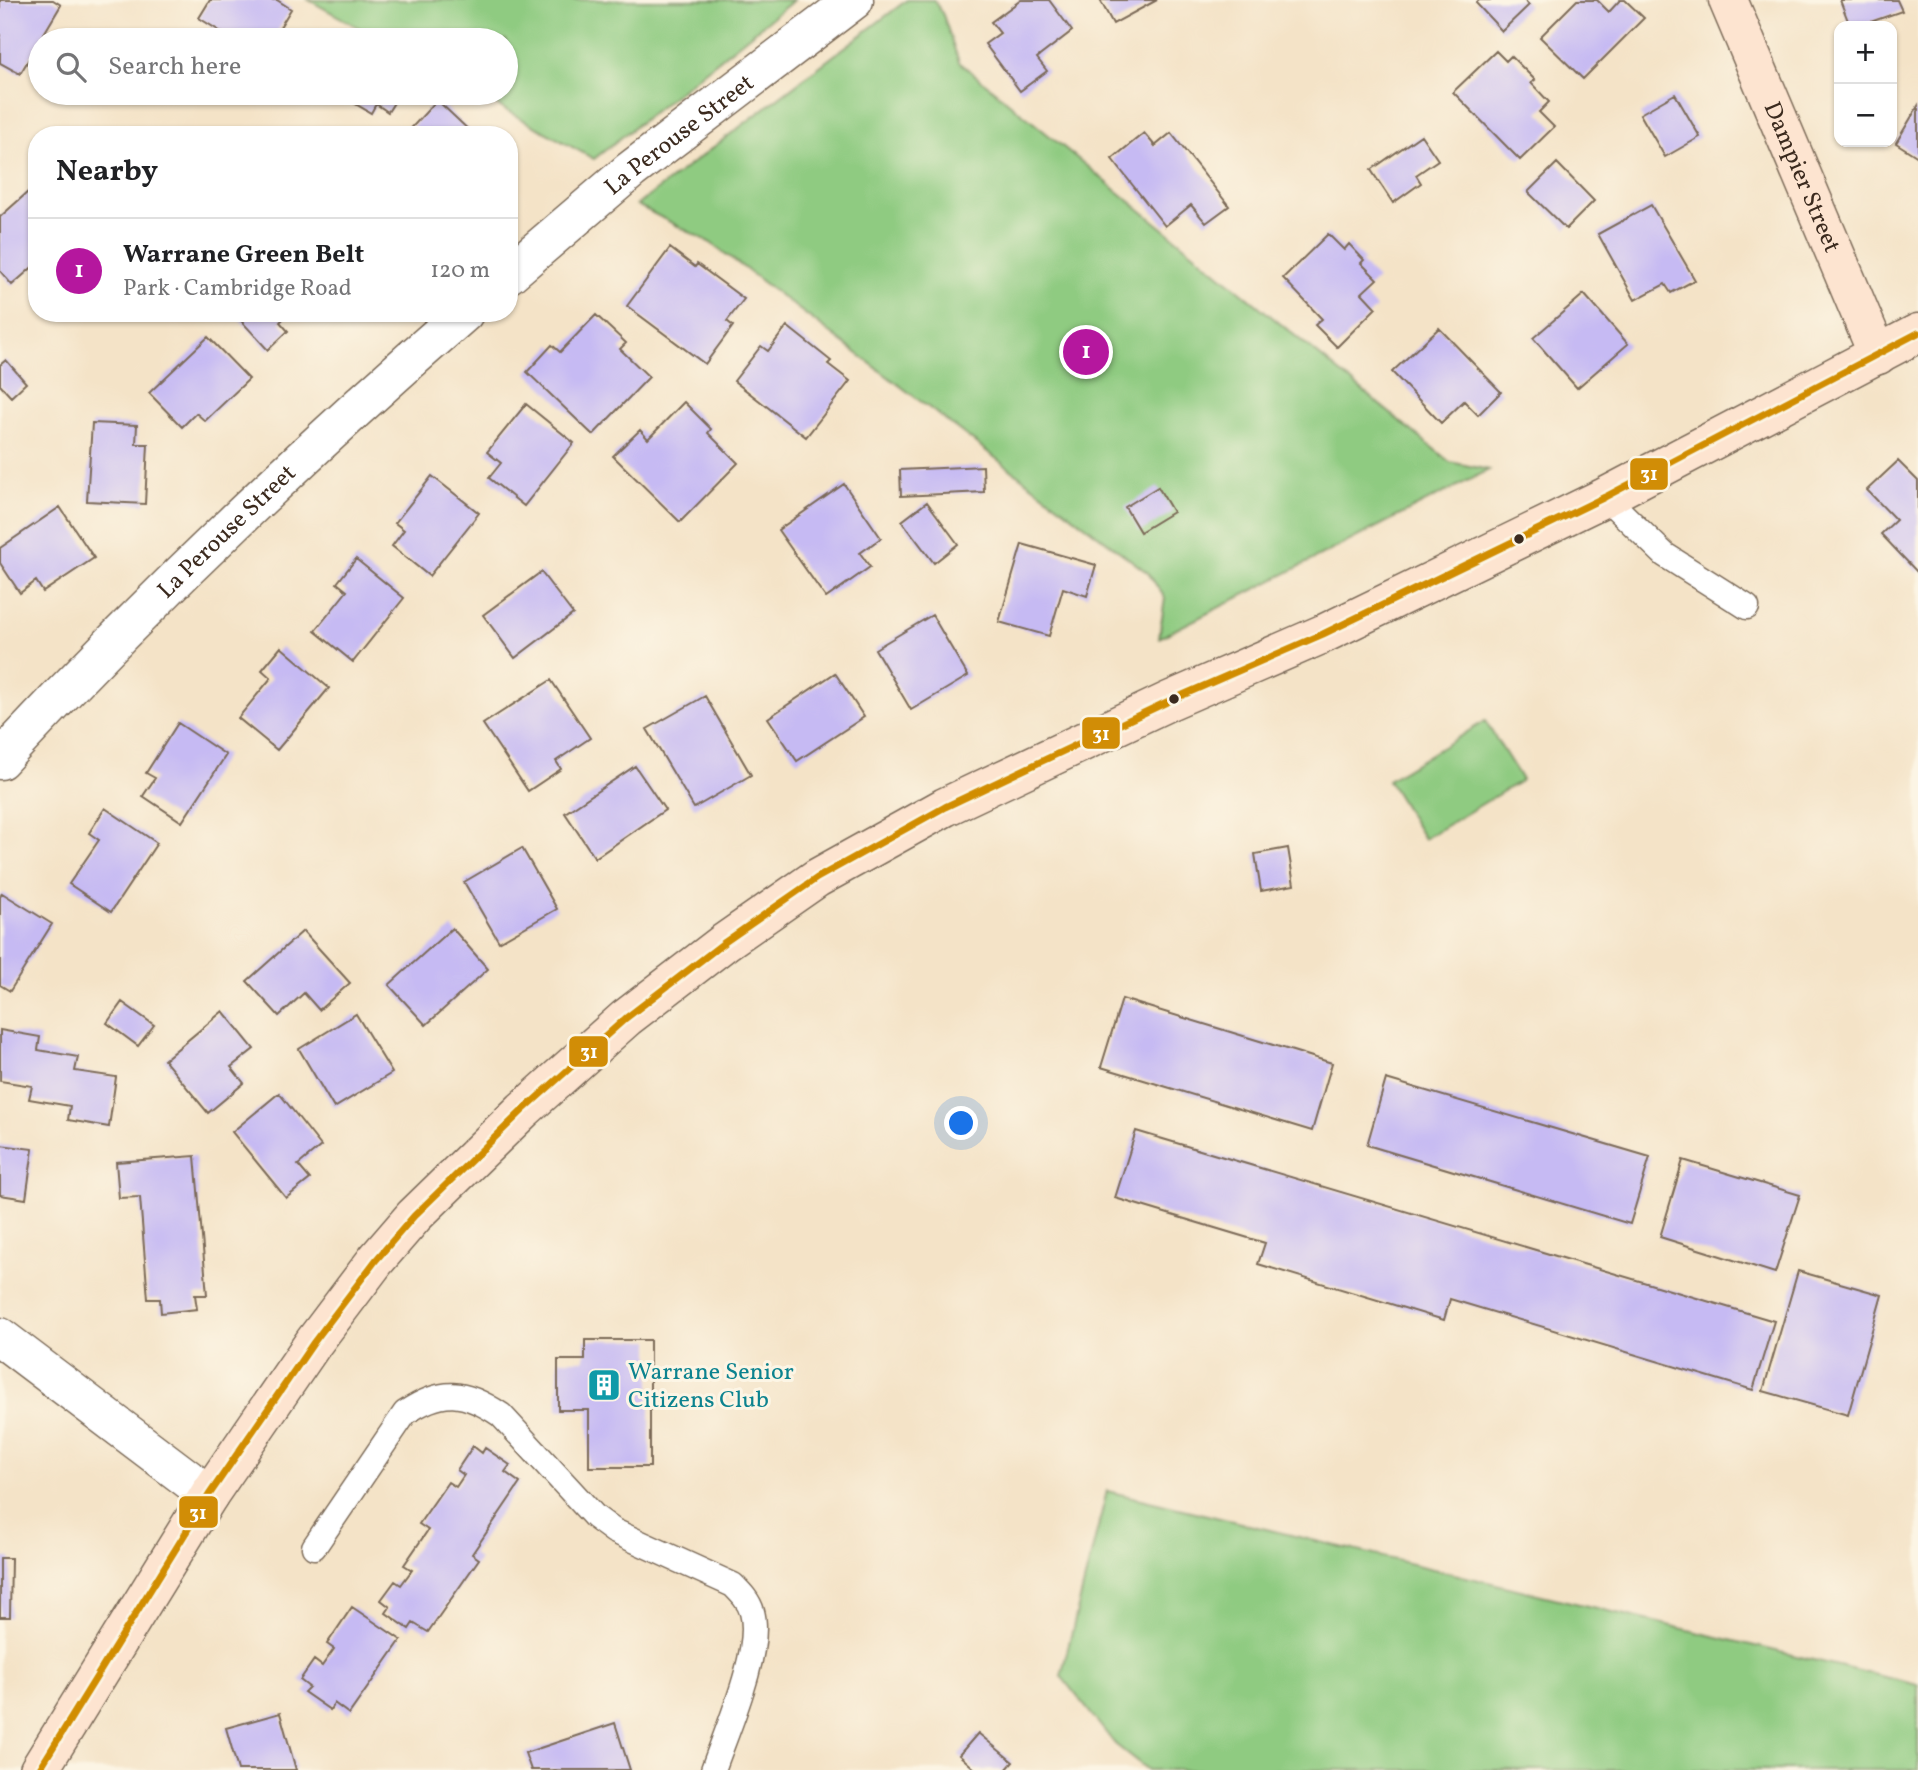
<!DOCTYPE html>
<meta charset="utf-8">
<style>
body{margin:0;font-family:Vollkorn,serif;background:#f6f6f6;color:#202124}
.controls{position:absolute;right:21px;top:21px;display:grid;overflow:hidden;border-radius:14px;box-shadow:0 2px 5px #0004}
.controls button{width:63px;height:63px;display:grid;place-items:center;padding:0;border:0;border-bottom:2px solid #e0e0e0;background:#fff;color:#202124;font:35px sans-serif}
.you{position:absolute;left:962px;top:1124px;width:24px;height:24px;margin:-18px;border:5px solid #fff;border-radius:50%;background:#1a73e8;box-shadow:0 0 0 10px #1a73e833}
.badge{display:grid;place-items:center;width:46px;height:46px;border-radius:50%;background:#b5179e;color:#fff;font-size:23px;font-weight:700}
.pin{position:absolute;translate:-50% -50%;border:4px solid #fff;box-shadow:0 2px 7px #0006}
.list{margin:0;padding:0;list-style:none}
h2{display:flex;justify-content:space-between;align-items:center;height:91px;margin:0;padding:0 28px;font-size:30px}
h2 small{font-size:23px;font-weight:400;color:#757577}
.list li{display:grid;grid-template-columns:46px 1fr auto;gap:21px;align-items:center;box-sizing:border-box;height:105px;padding:0 28px;border-top:2px solid #e0e0e0}
.list b{display:block;font-size:26px;white-space:nowrap}
.list p{margin:0;font-size:23px;white-space:nowrap;color:#757577}
.list em{font-size:23px;font-style:normal;color:#757577}
.icon{flex:none;width:38px;height:38px;fill:none;stroke:currentColor;stroke-width:2;stroke-linecap:round;stroke-linejoin:round}
.map{position:relative;flex:none;width:1918px;height:1770px;overflow:hidden}
.search{position:absolute;background:#fff;box-shadow:0 2px 5px #0004;left:28px;top:28px;width:490px;height:77px;display:flex;align-items:center;gap:18px;box-sizing:border-box;padding:0 24px;border-radius:38px;color:#757577;font-size:26px}
.panel{position:absolute;background:#fff;box-shadow:0 2px 5px #0004;left:28px;top:126px;width:490px;height:196px;border-radius:28px}
.map>svg:first-child{display:block}
.green{fill:#8fcb81;stroke:#657a50;stroke-width:2}
.building{fill:#c6baf3}
.lines{fill:none;stroke-linecap:round;stroke-linejoin:round}
.lane-casing{stroke:#7c6b59;stroke-width:27}
.street-casing{stroke:#7c6b59;stroke-width:41}
.secondary-casing{stroke:#7c6b59;stroke-width:41}
.lane{stroke:#fff;stroke-width:24}
.street{stroke:#fff;stroke-width:38}
.secondary{stroke:#fde4d0;stroke-width:38}
.bus-1-casing{stroke:#fcf5e5;stroke-width:12}
.bus-1{stroke:#d18d06;stroke-width:7}
.bus-dot{fill:#3b2a1e;stroke:#fcf5e5;stroke-width:2.5}
.labels{text-anchor:middle;stroke-width:6;stroke-linejoin:round;paint-order:stroke}
.street-label{font-size:24px;fill:#3b2a1e;stroke:#fcf5e5}
.culture-label{font-size:24px;fill:#0d838f;stroke:#fcf5e5;text-anchor:start}
.line-badge{stroke:#fcf5e5;stroke-width:2.5}
.badge-label{font-size:19px;text-anchor:middle;font-weight:bold;fill:#fff}
</style>
<div class="map">
<svg width="1918" height="1770" viewBox="0 0 1918 1770">
<rect width="100%" height="100%" fill="#fcf5e5"/>
<filter id="ink" filterUnits="userSpaceOnUse"><feTurbulence type="fractalNoise" baseFrequency=".0143" numOctaves="2"/><feDisplacementMap in="SourceGraphic" scale="14" xChannelSelector="R" yChannelSelector="G"/><feConvolveMatrix kernelMatrix="1 2 1 2 8 2 1 2 1" color-interpolation-filters="sRGB"/></filter>
<filter id="wash" filterUnits="userSpaceOnUse"><feTurbulence type="fractalNoise" baseFrequency=".00686" numOctaves="4" result="noise"/><feDisplacementMap in="SourceGraphic" scale="28" xChannelSelector="R" yChannelSelector="G"/><feGaussianBlur stdDeviation="1.57" result="paint"/><feColorMatrix in="noise" values="0 0 0 0 0 0 0 0 0 0 0 0 0 0 0 0 0 1.4 0 .05"/><feComposite in="paint" operator="in"/></filter>
<g filter="url(#wash)">
<rect width="100%" height="100%" fill="#f4e3c7"/>
<path class="green" d="M 309,0 L 794,0 L 594,159 L 475,93 L 506,93 L 506,40 L 381,40 Z
M 907,0 L 934,0 L 943,15 L 959,62 L 1450,462 L 1489,470 L 1159,638 L 1165,598 L 1148,573 L 711,243 L 637,205 Z
M 1485,721 L 1522,780 L 1424,839 L 1388,780 Z
M 1107,1491 L 1918,1685 L 1918,1770 L 1148,1770 L 1115,1744 L 1061,1676 Z"/>
<g id="blocks">
<path class="building" d="M 0,0 L 53,0 L 61,5 L 20,74 L 0,63 Z
M 210,0 L 277,0 L 291,9 L 272,40 L 234,40 L 199,18 Z
M 1021,0 L 1049,0 L 1072,31 L 1037,58 L 1047,71 L 1020,91 L 985,44 L 1000,33 L 991,22 Z
M 1100,0 L 1157,0 L 1113,24 Z
M 1479,0 L 1524,0 L 1529,5 L 1502,31 L 1476,3 Z
M 1577,0 L 1597,0 L 1609,12 L 1620,0 L 1625,0 L 1644,18 L 1583,79 L 1540,37 Z
M 1840,0 L 1897,0 L 1902,11 L 1859,26 L 1850,26 Z
M 352,28 L 373,40 L 345,40 Z
M 1496,51 L 1506,61 L 1511,56 L 1535,80 L 1531,83 L 1549,102 L 1539,112 L 1554,127 L 1520,160 L 1453,92 Z
M 337,93 L 400,93 L 388,112 L 376,104 L 371,113 Z
M 1675,94 L 1700,137 L 1665,157 L 1640,114 Z
M 437,100 L 474,135 L 405,135 Z
M 1918,106 L 1918,157 L 1896,143 Z
M 1144,133 L 1155,146 L 1171,133 L 1229,206 L 1206,223 L 1191,205 L 1165,226 L 1112,159 Z
M 1421,135 L 1438,160 L 1416,175 L 1421,183 L 1393,203 L 1371,170 Z
M 1557,163 L 1594,201 L 1566,229 L 1528,192 Z
M 28,192 L 37,201 L 37,263 L 12,285 L 0,271 L 0,217 Z
M 1651,205 L 1695,280 L 1671,293 L 1665,284 L 1635,300 L 1598,234 Z
M 1328,234 L 1344,250 L 1349,244 L 1364,260 L 1361,263 L 1377,279 L 1362,293 L 1376,308 L 1337,347 L 1315,325 L 1322,319 L 1283,278 Z
M 670,248 L 695,267 L 697,264 L 744,299 L 727,321 L 733,326 L 705,364 L 627,306 Z
M 1584,294 L 1628,344 L 1577,388 L 1533,338 Z
M 234,313 L 289,313 L 280,322 L 288,331 L 268,350 Z
M 596,315 L 626,343 L 620,349 L 649,377 L 593,435 L 527,372 L 552,345 L 560,352 Z
M 787,326 L 831,361 L 828,364 L 850,381 L 806,437 L 734,381 L 761,346 L 768,351 Z
M 1439,328 L 1501,392 L 1478,415 L 1464,401 L 1441,423 L 1392,372 Z
M 208,337 L 249,379 L 205,421 L 196,413 L 182,427 L 149,393 Z
M 6,360 L 26,383 L 11,397 L 0,385 L 0,365 Z
M 684,402 L 711,429 L 708,433 L 738,463 L 680,522 L 613,456 L 640,430 L 648,439 Z
M 526,404 L 574,443 L 524,506 L 489,478 L 501,463 L 487,452 Z
M 92,423 L 137,425 L 136,444 L 148,444 L 145,504 L 87,501 Z
M 1898,461 L 1918,481 L 1918,573 L 1881,534 L 1896,520 L 1867,490 Z
M 983,466 L 984,492 L 901,496 L 900,470 Z
M 432,476 L 479,513 L 429,576 L 392,546 L 404,530 L 395,523 Z
M 844,484 L 881,538 L 860,553 L 870,567 L 826,598 L 778,530 Z
M 1158,487 L 1173,512 L 1140,532 L 1125,507 Z
M 927,502 L 958,544 L 934,563 L 902,521 Z
M 60,507 L 94,558 L 43,592 L 36,581 L 20,593 L 0,563 L 0,548 Z
M 1022,544 L 1096,565 L 1087,596 L 1063,588 L 1049,636 L 999,622 Z
M 356,559 L 404,598 L 353,662 L 315,631 L 347,591 L 337,583 Z
M 541,572 L 573,614 L 515,658 L 483,615 Z
M 932,615 L 968,676 L 911,710 L 875,649 Z
M 281,647 L 329,688 L 277,750 L 238,718 L 271,678 L 262,670 Z
M 835,673 L 864,717 L 797,761 L 768,718 Z
M 551,680 L 590,738 L 556,761 L 561,769 L 528,791 L 483,724 Z
M 705,696 L 751,775 L 694,808 L 647,729 Z
M 178,723 L 226,755 L 182,822 L 143,796 L 155,778 L 146,773 Z
M 635,766 L 665,810 L 595,858 L 565,813 Z
M 105,808 L 157,843 L 111,912 L 69,884 L 99,840 L 89,833 Z
M 522,848 L 557,909 L 499,942 L 464,882 Z
M 1288,848 L 1294,885 L 1261,891 L 1255,854 Z
M 2,893 L 52,924 L 10,991 L 0,985 L 0,897 Z
M 452,928 L 488,969 L 426,1025 L 389,985 Z
M 303,931 L 350,983 L 319,1010 L 304,993 L 279,1016 L 247,981 Z
M 1122,999 L 1332,1063 L 1312,1131 L 1101,1067 Z
M 122,1002 L 154,1025 L 138,1046 L 107,1023 Z
M 223,1011 L 254,1049 L 231,1067 L 244,1083 L 208,1113 L 164,1060 Z
M 356,1014 L 392,1073 L 334,1108 L 299,1049 Z
M 0,1030 L 40,1037 L 38,1050 L 78,1057 L 75,1071 L 116,1077 L 109,1127 L 68,1120 L 70,1106 L 29,1099 L 32,1086 L 0,1081 Z
M 1386,1079 L 1650,1157 L 1630,1224 L 1367,1145 Z
M 279,1093 L 321,1146 L 298,1165 L 310,1179 L 286,1198 L 232,1132 Z
M 1136,1131 L 1774,1321 L 1753,1390 L 1450,1299 L 1444,1320 L 1258,1264 L 1265,1243 L 1115,1198 Z
M 0,1145 L 33,1149 L 26,1199 L 0,1195 Z
M 195,1156 L 207,1295 L 195,1295 L 197,1309 L 161,1313 L 160,1299 L 148,1299 L 140,1197 L 119,1198 L 116,1162 Z
M 1683,1160 L 1800,1195 L 1775,1273 L 1660,1237 Z
M 1798,1271 L 1882,1295 L 1848,1415 L 1763,1391 Z
M 585,1340 L 650,1340 L 650,1467 L 589,1467 L 589,1410 L 558,1410 L 558,1360 L 585,1360 Z
M 473,1446 L 482,1453 L 485,1448 L 510,1465 L 505,1472 L 520,1483 L 472,1554 L 479,1559 L 428,1632 L 413,1623 L 409,1629 L 386,1613 L 390,1607 L 381,1600 L 395,1581 L 401,1585 L 412,1570 L 404,1565 L 428,1530 L 419,1524 L 448,1482 L 456,1487 L 464,1475 L 457,1470 Z
M 0,1558 L 11,1558 L 10,1617 L 0,1617 Z
M 352,1607 L 401,1640 L 349,1714 L 334,1703 L 330,1710 L 304,1692 L 309,1687 L 300,1680 L 314,1660 L 322,1666 L 334,1649 L 327,1644 Z
M 280,1713 L 296,1770 L 238,1770 L 226,1728 Z
M 615,1723 L 630,1770 L 531,1770 L 525,1753 Z
M 978,1733 L 1013,1762 L 1006,1770 L 976,1770 L 959,1755 Z"/>
</g>
</g>
<g filter="url(#ink)">
<use href="#blocks" fill-opacity="0" stroke="#7c6b59" stroke-width="2"/>
<g class="lines">
<defs>
<path id="lane" d="M 1605,497 L 1665,555 L 1747,607
M 314,1547 L 405,1413 C 442,1388 464,1390 501,1415 L 595,1517 L 614,1531 L 733,1585 C 741,1593 749,1601 752,1612 C 763,1650 726,1732 713,1770"/>
<g id="street">
<path id="s1" d="M 509,274 L 631,170 L 854,0"/>
<path id="s2" d="M 0,760 C 146,603 302,454 464,313"/>
<path d="M 0,1337 L 209,1495"/>
</g>
<g id="secondary">
<path id="s3" d="M 1728,0 L 1878,355"/>
<path d="M 39,1770 L 209,1495 L 314,1342 L 376,1260 L 414,1216 L 523,1110 L 626,1018 L 725,942 L 817,878 L 945,807 L 1169,701 L 1323,634 L 1605,497 L 1918,333"/>
</g>
</defs>
<use href="#lane" class="lane-casing"/>
<use href="#street" class="street-casing"/>
<use href="#secondary" class="secondary-casing"/>
<use href="#lane" class="lane"/>
<use href="#street" class="street"/>
<use href="#secondary" class="secondary"/>
<defs>
<path id="bus-1" d="M 39,1770 L 209,1495 L 314,1342 L 376,1260 L 414,1216 L 523,1110 L 626,1018 L 725,942 L 817,878 L 945,807 L 1169,701 L 1323,634 L 1605,497 L 1918,333"/>
</defs>
<use href="#bus-1" class="bus-1-casing"/>
<use href="#bus-1" class="bus-1"/>
</g>
</g>
<defs>
<symbol id="building-square" viewBox="-11 -11 22 22"><rect x="-9" y="-9" width="18" height="18" rx="4" fill="#0f9aa8" stroke="#fcf5e5"/><path d="M-4-6H4V6H1V3H-1V6H-4ZM-2.5-4.3h1.7v1.8h-1.7ZM.8-4.3h1.7v1.8H.8ZM-2.5-1h1.7V.8h-1.7ZM.8-1h1.7V.8H.8Z" fill="#fff"/></symbol>
</defs>
<g fill-rule="evenodd">
<use href="#building-square" x="585" y="1366" width="38" height="38"/>
</g>
<g class="bus-dot">
<circle cx="1519" cy="539" r="6"/>
<circle cx="1174" cy="699" r="6"/>
</g>
<g class="labels">
<g class="street-label">
<text dy="8" stroke="none"><textPath href="#s1" startOffset="220">La Perouse Street</textPath></text>
<text dy="8" stroke="none"><textPath href="#s3" startOffset="192">Dampier Street</textPath></text>
<text dy="8" stroke="none"><textPath href="#s2" startOffset="322">La Perouse Street</textPath></text>
</g>
<g class="culture-label">
<text x="628" y="1379">Warrane Senior<tspan x="628" dy="28">Citizens Club</tspan></text>
</g>
</g>
<g class="line-badge">
<rect x="1629" y="457" width="40" height="34" rx="7" fill="#d18d06"/>
<rect x="1081" y="716" width="40" height="34" rx="7" fill="#d18d06"/>
<rect x="568" y="1035" width="41" height="33" rx="7" fill="#d18d06"/>
<rect x="178" y="1495" width="41" height="34" rx="7" fill="#d18d06"/>
</g>
<g class="badge-label">
<text x="1649" y="480">31</text>
<text x="1101" y="740">31</text>
<text x="589" y="1058">31</text>
<text x="198" y="1519">31</text>
</g>
</svg>
<div class="controls">
<button>+</button>
<button>−</button>
</div>
<div class="you"></div>
<div class="pin badge" style="left:1086px;top:352px">1</div>
<div class="search"><svg class="icon" aria-label="search" viewBox="0 0 24 24"><circle cx="10" cy="10" r="6"/><path d="M15 15l6 6"/></svg>Search here</div>
<section class="panel">
<h2>Nearby<small></small></h2>
<ul class="list">
<li><span class="badge">1</span><div><b>Warrane Green Belt</b><p>Park · Cambridge Road</p></div><em>120 m</em></li>
</ul>
</section>
</div>
